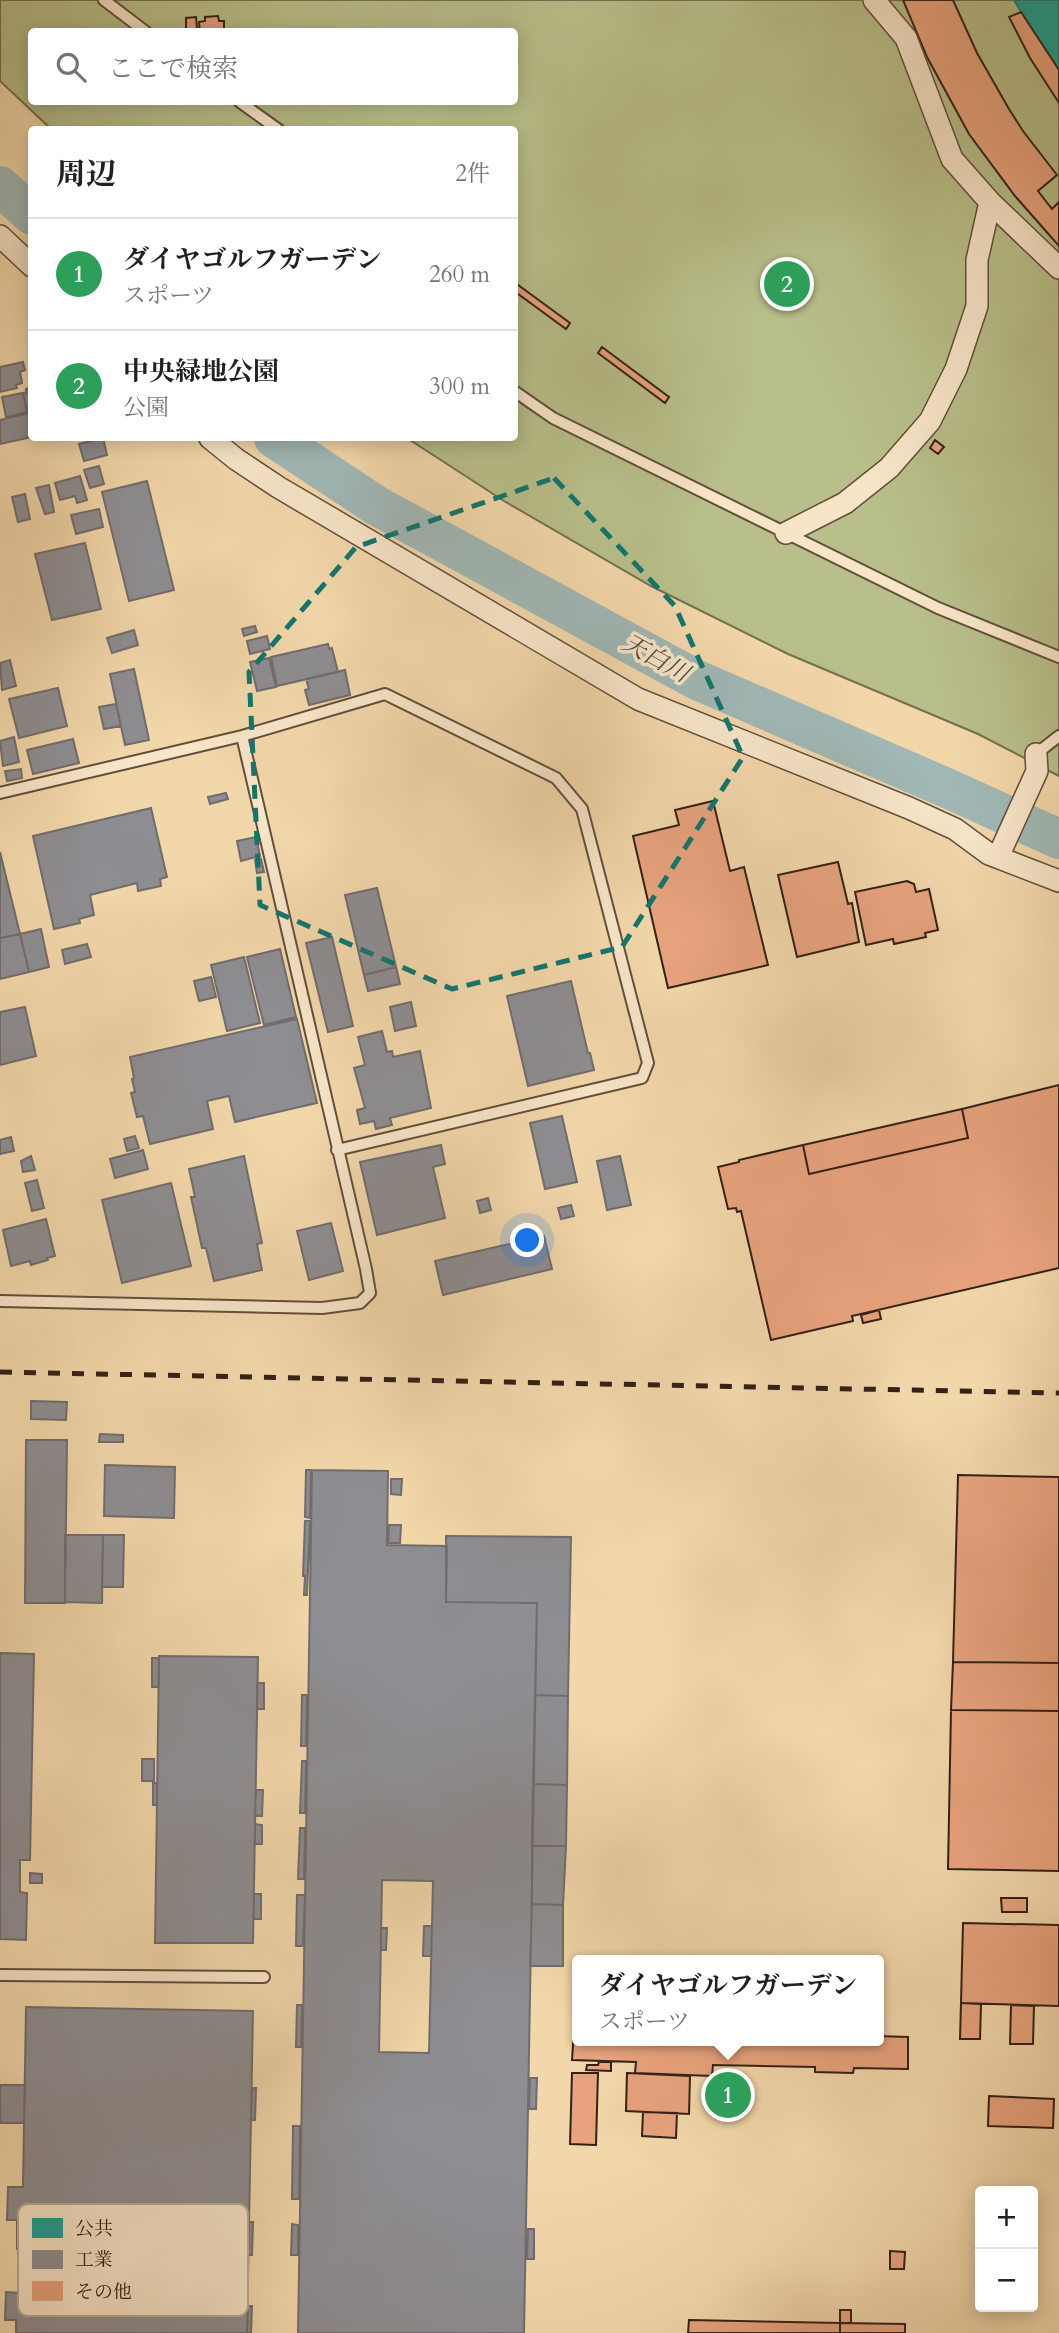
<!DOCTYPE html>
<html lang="ja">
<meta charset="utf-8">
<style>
body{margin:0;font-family:Cardo,"Noto Serif JP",serif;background:#f6f6f6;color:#202124}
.controls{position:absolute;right:21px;bottom:21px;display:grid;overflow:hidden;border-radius:7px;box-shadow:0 4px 18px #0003}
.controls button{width:63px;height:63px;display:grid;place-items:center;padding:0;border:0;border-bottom:2px solid #e0e0e0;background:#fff;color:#202124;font:35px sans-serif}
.you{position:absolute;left:528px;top:1241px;width:24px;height:24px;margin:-18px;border:5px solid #fff;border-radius:50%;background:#1a73e8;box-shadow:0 0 0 10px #1a73e833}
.badge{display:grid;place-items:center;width:46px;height:46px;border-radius:50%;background:#db2777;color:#fff;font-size:23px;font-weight:700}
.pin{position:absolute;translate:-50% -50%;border:4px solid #fff;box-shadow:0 2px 7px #0006}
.popup{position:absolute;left:572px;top:1955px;width:312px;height:91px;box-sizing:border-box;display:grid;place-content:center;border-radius:7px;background:#fff;filter:drop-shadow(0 2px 5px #0005);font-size:23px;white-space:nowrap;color:#757577}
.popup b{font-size:26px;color:#202124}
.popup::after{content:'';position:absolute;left:50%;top:100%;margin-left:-14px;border:14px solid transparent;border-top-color:#fff}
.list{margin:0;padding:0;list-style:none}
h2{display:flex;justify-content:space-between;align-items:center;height:91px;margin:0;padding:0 28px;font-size:30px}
h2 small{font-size:23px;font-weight:400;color:#757577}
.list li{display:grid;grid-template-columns:46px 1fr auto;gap:21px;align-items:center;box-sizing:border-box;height:112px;padding:0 28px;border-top:2px solid #e0e0e0}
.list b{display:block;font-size:26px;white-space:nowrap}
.list p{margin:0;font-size:23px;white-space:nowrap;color:#757577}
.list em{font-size:23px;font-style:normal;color:#757577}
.icon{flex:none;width:38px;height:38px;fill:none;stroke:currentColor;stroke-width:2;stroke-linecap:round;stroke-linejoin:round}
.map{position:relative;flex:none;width:1059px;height:2333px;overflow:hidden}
.search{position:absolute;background:#fff;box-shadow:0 4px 18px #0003;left:28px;top:28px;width:490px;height:77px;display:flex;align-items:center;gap:18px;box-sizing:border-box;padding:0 24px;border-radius:7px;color:#757577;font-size:26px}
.panel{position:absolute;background:#fff;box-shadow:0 4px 18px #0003;left:28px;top:126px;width:490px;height:315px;border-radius:7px}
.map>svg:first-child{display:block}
.green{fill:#b8bf8a;stroke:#767050;stroke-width:2;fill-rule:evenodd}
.public{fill:#17a398;stroke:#1f7c71;stroke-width:2}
.industry{fill:#8d8d92;stroke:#726c6d;stroke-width:2;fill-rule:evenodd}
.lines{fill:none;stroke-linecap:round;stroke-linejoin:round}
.river{stroke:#a0b7b5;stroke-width:40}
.building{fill:#e8a37e;stroke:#332017;stroke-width:2}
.lane-casing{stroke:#634e3c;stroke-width:14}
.street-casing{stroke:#634e3c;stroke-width:24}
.lane{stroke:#f7e5c8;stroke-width:10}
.street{stroke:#f7e5c8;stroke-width:21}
.rail{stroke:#332017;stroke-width:5;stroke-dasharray:12 12;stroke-linecap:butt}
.marked{fill:none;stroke:#0f766e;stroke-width:5;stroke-dasharray:14 9;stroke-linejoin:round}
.labels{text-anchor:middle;stroke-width:7;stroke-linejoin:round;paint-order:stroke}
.water-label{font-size:24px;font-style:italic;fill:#544d46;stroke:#f7e5c8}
.key{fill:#f7e5c8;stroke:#bcaa93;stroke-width:2}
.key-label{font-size:19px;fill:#332017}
</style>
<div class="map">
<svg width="1059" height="2333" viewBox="0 0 1059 2333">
<rect width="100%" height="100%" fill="#f2d7aa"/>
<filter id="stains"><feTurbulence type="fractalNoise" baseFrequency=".00286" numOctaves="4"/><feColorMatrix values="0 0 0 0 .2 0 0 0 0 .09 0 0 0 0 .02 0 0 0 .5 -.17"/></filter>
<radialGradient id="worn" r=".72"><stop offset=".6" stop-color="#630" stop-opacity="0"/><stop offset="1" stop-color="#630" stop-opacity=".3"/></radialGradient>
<path class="green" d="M 0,0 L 1059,0 L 1059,776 L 978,734 L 788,654 L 651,586 L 504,501 L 407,438 L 514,438 L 514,130 L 51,129 L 0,81 ZM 32,32 L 514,32 L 514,102 L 32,102 Z"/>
<path class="public" d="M 1014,0 L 1059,0 L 1059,70 L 1029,25 Z"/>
<path class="industry" d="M 23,362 L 25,370 L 20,372 L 22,383 L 16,385 L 17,388 L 0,392 L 0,367 Z
M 32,387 L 32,412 L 28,413 L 23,394 L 26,393 L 26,389 Z
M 23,393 L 27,412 L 6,417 L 2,397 Z
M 29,413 L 32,437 L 0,444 L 0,420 Z
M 103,438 L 107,455 L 84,461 L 79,444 Z
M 99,466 L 104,484 L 90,488 L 84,470 Z
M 80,476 L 87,500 L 77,503 L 75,496 L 60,500 L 55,483 Z
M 147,481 L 174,590 L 129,601 L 102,492 Z
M 49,485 L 54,512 L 45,514 L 36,488 Z
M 25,494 L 30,519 L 18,522 L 12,497 Z
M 99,509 L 103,527 L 76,534 L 71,515 Z
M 85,543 L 101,609 L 52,620 L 35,554 Z
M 255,626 L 257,632 L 244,636 L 242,629 Z
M 134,630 L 138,645 L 112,653 L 107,638 Z
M 267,636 L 270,649 L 250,654 L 247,641 Z
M 328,644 L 329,649 L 332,648 L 338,672 L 277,686 L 271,657 Z
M 269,658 L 276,687 L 257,691 L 250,662 Z
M 10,660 L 16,686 L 2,690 L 0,663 Z
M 134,669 L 149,740 L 125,745 L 110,674 Z
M 345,670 L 350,695 L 309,705 L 305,690 L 309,689 L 306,679 Z
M 58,688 L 67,726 L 19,738 L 9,699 Z
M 116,704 L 121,726 L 104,729 L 99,707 Z
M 14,737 L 19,762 L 3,766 L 0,741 Z
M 73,739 L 79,763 L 33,774 L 27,750 Z
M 21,769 L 22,778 L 7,781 L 5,771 Z
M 226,793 L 228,799 L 210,804 L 208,797 Z
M 151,808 L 167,877 L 160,879 L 161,886 L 138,891 L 137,883 L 90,895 L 94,915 L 79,919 L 80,923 L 54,929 L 33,836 Z
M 256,837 L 260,856 L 241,861 L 237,841 Z
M 0,852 L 20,934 L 0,938 Z
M 261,859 L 264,872 L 257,873 L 255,860 Z
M 377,888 L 396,967 L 364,975 L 345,895 Z
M 41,929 L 49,967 L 29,972 L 20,934 Z
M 20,934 L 29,972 L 0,979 L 0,938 Z
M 332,937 L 353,1026 L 328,1032 L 306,943 Z
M 87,944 L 91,957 L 65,964 L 62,950 Z
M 280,949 L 296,1017 L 264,1025 L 247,957 Z
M 244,957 L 260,1023 L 227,1031 L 211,965 Z
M 396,967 L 400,984 L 368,991 L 364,975 Z
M 211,977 L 216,997 L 199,1001 L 194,981 Z
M 571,981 L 588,1053 L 590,1053 L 594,1070 L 528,1086 L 507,996 Z
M 411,1002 L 416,1026 L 395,1031 L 390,1007 Z
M 25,1007 L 36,1056 L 0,1065 L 0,1012 Z
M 297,1019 L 317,1103 L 235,1122 L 229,1096 L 207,1101 L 213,1129 L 150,1144 L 143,1116 L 137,1117 L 131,1093 L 135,1092 L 132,1079 L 134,1078 L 130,1057 Z
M 382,1031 L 387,1052 L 392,1051 L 393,1057 L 420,1051 L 431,1108 L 390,1118 L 392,1125 L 376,1129 L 374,1121 L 360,1124 L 357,1110 L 365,1108 L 354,1068 L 365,1065 L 358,1037 Z
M 562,1116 L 577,1182 L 545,1189 L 530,1123 Z
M 135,1136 L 139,1148 L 127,1151 L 124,1139 Z
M 11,1137 L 14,1151 L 0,1154 L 0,1140 Z
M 441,1145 L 445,1164 L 433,1167 L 445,1218 L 377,1235 L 360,1162 Z
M 143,1150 L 148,1169 L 115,1178 L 110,1159 Z
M 31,1156 L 35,1170 L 23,1172 L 21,1161 Z
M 244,1156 L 262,1243 L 257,1244 L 262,1270 L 214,1281 L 206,1248 L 202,1248 L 191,1197 L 195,1197 L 189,1169 Z
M 620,1156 L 631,1205 L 607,1210 L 597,1161 Z
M 37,1180 L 44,1208 L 32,1211 L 25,1183 Z
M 171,1183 L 191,1266 L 122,1283 L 102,1200 Z
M 488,1198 L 491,1210 L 480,1213 L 477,1201 Z
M 571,1205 L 574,1216 L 561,1219 L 558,1208 Z
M 46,1219 L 55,1256 L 47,1258 L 48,1260 L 31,1265 L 30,1261 L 11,1266 L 3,1230 Z
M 331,1223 L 343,1271 L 309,1280 L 297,1231 Z
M 544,1236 L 552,1269 L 443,1295 L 435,1261 Z
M 31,1401 L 67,1402 L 66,1420 L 31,1419 Z
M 100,1434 L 123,1435 L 123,1442 L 99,1442 Z
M 26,1440 L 67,1440 L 65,1603 L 25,1603 Z
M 105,1465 L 175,1467 L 174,1518 L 104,1516 Z
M 306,1470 L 311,1470 L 310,1518 L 305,1517 Z
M 312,1470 L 388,1471 L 387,1545 L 447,1546 L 446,1602 L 537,1603 L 524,2333 L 298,2333 ZM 382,1880 L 433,1881 L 429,2053 L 379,2052 Z
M 391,1479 L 402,1479 L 401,1495 L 391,1494 Z
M 305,1521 L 310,1521 L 307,1595 L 304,1595 L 305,1576 L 303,1576 Z
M 389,1525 L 401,1525 L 400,1543 L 388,1543 Z
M 65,1535 L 103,1535 L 102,1603 L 65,1602 Z
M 103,1535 L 124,1535 L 123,1587 L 102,1587 Z
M 446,1536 L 571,1537 L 568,1696 L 535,1695 L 537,1603 L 446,1602 Z
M 0,1653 L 34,1654 L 30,1860 L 20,1860 L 20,1892 L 27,1893 L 26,1940 L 0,1939 Z
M 159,1656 L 258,1657 L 253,1943 L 155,1943 Z
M 152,1658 L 159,1658 L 159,1687 L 152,1687 Z
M 257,1683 L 264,1683 L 264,1709 L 257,1709 Z
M 302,1695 L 307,1695 L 306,1746 L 301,1746 Z
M 535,1695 L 568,1696 L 567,1785 L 533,1784 Z
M 142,1759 L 154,1759 L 154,1781 L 142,1781 Z
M 302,1761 L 306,1761 L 305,1813 L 300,1813 Z
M 153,1783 L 157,1783 L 157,1805 L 153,1805 Z
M 533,1784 L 567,1785 L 566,1846 L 532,1846 Z
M 256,1790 L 263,1790 L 262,1816 L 255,1815 Z
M 255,1824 L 262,1825 L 262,1844 L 255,1844 Z
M 300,1828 L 305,1828 L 304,1879 L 298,1879 Z
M 532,1846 L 566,1846 L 563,1905 L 532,1904 Z
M 30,1873 L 42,1874 L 42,1883 L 30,1883 Z
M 254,1894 L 261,1894 L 261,1919 L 254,1919 Z
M 297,1895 L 305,1895 L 303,1946 L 296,1946 Z
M 532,1904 L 563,1905 L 563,1966 L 530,1966 Z
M 424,1926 L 432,1926 L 431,1956 L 423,1956 Z
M 381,1928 L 387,1928 L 386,1950 L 381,1950 Z
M 297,2005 L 302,2005 L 301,2047 L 296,2047 Z
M 26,2007 L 253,2011 L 247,2333 L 16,2333 L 16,2320 L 5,2320 L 6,2292 L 21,2293 L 21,2249 L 17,2249 L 17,2220 L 7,2220 L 8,2187 L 23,2187 Z
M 530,2078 L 537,2078 L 536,2109 L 529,2109 Z
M 0,2085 L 25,2085 L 24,2123 L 0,2123 Z
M 252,2088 L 256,2088 L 255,2120 L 251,2120 Z
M 293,2126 L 300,2126 L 299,2199 L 292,2199 Z
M 249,2222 L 253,2222 L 252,2255 L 248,2255 Z
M 292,2224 L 298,2225 L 298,2255 L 291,2255 Z
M 528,2229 L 534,2229 L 534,2259 L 527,2259 Z
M 248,2306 L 252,2306 L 251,2333 L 247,2333 Z"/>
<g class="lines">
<path class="river" d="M 0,186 L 32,215
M 274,438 L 377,506 L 697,680 L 949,789 L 1059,839"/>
</g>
<path class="building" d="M 903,0 L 953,0 L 977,53 L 1009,109 L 1023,131 L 1057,175 L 1038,191 L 1052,209 L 1059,202 L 1059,246 L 1015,196 L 969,134 L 927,57 Z
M 1021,12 L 1059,70 L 1059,103 L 1030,58 L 1009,17 Z
M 218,16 L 219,21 L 224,21 L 224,32 L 200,32 L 199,22 L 205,21 L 205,17 Z
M 196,17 L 197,29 L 186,29 L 186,18 Z
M 514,282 L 570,323 L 566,329 L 514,291 Z
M 602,347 L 669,397 L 665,403 L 598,353 Z
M 935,440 L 944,447 L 938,454 L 930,448 Z
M 713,801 L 730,871 L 744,867 L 768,965 L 668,988 L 633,836 L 679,825 L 675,810 Z
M 838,862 L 848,904 L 852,903 L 859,942 L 797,957 L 778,875 Z
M 907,881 L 914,884 L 916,892 L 929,889 L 938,930 L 925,933 L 926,937 L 894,944 L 893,939 L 866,945 L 855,892 Z
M 1059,1085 L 1059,1268 L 852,1316 L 853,1321 L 771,1340 L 741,1211 L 737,1212 L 736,1208 L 728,1209 L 718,1167 L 739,1162 L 739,1160 L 803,1145 L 809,1174 L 968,1138 L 962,1109 Z
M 962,1109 L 968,1138 L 809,1174 L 803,1145 Z
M 879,1310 L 881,1319 L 863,1323 L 861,1315 Z
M 958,1475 L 1059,1477 L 1059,1663 L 953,1662 Z
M 953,1662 L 1059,1663 L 1059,1711 L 951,1710 Z
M 951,1710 L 1059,1711 L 1059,1871 L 948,1869 Z
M 1001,1898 L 1027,1898 L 1027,1912 L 1002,1912 Z
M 963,1923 L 1059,1925 L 1059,2006 L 961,2003 Z
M 961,2003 L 981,2004 L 980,2039 L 960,2039 Z
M 1011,2005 L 1034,2006 L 1033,2044 L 1010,2044 Z
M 574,2028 L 578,2028 L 578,2041 L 878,2041 L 878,2036 L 908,2037 L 908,2069 L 854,2068 L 853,2073 L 815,2072 L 815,2067 L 713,2065 L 712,2076 L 635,2073 L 636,2062 L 572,2060 Z
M 599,2062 L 611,2062 L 611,2071 L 586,2070 L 587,2065 L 598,2065 Z
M 572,2073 L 598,2073 L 596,2145 L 570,2144 Z
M 627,2073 L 690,2076 L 689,2114 L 626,2111 Z
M 989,2096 L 1054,2099 L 1053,2128 L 988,2126 Z
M 643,2112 L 677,2113 L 676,2138 L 642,2136 Z
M 890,2251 L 905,2252 L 904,2269 L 890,2269 Z
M 840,2310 L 851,2310 L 851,2323 L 840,2323 Z
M 689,2320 L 840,2323 L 840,2333 L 688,2333 Z
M 840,2323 L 905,2324 L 905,2333 L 840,2333 Z"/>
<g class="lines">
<defs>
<path id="lane" d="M 104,0 L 146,32
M 240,102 L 279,130
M 514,391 L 553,418 L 786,533 L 938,608 L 1059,657
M 1036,754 L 1059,736
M 0,793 L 242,736 L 385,694 L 556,778 L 582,809 L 648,1063 L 642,1078 L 337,1150
M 0,1301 L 322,1308 L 360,1303 L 370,1293 L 366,1269 L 242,736
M 0,1975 L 264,1977"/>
<path id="street" d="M 874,0 L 906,38 L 952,159 L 990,202 L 1059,268
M 0,236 L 32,266
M 210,438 L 236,459 L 278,487 L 638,699 L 909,808 L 955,829 L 989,854 L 1059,881
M 786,533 L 845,503 L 889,468 L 930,421 L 956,369 L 977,306 L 977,260 L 990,202
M 998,857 L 1037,771 L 1036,754"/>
</defs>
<use href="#lane" class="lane-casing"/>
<use href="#street" class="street-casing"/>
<use href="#lane" class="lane"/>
<use href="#street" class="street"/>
<path class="rail" d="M 0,1372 L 1059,1393"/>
</g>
<path class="marked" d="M 554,478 L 675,606 L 743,757 L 622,947 L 452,989 L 260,905 L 249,672 L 356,547 Z"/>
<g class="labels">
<g class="water-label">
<text transform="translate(656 658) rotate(29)" y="8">天白川</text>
</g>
</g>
<rect x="18" y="2204" width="230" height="112" rx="10" class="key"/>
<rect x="32" y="2218" width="31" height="20" fill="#17a398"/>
<rect x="32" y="2250" width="31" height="19" fill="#8d8d92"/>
<rect x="32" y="2281" width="31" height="20" fill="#e8a37e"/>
<g class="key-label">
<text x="75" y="2235">公共</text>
<text x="75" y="2266">工業</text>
<text x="75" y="2298">その他</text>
</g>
<rect width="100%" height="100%" filter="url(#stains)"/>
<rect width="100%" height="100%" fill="url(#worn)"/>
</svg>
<div class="controls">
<button>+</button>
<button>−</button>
</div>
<div class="you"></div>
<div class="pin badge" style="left:728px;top:2095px;background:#2e9e5b">1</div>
<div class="popup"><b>ダイヤゴルフガーデン</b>スポーツ</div>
<div class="pin badge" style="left:787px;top:284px;background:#2e9e5b">2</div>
<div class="search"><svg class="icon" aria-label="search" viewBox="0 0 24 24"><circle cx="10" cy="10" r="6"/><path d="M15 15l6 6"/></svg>ここで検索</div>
<section class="panel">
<h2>周辺<small>2件</small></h2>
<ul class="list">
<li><span class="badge" style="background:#2e9e5b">1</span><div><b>ダイヤゴルフガーデン</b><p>スポーツ</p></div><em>260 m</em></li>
<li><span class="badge" style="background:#2e9e5b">2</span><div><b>中央緑地公園</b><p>公園</p></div><em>300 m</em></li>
</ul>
</section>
</div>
